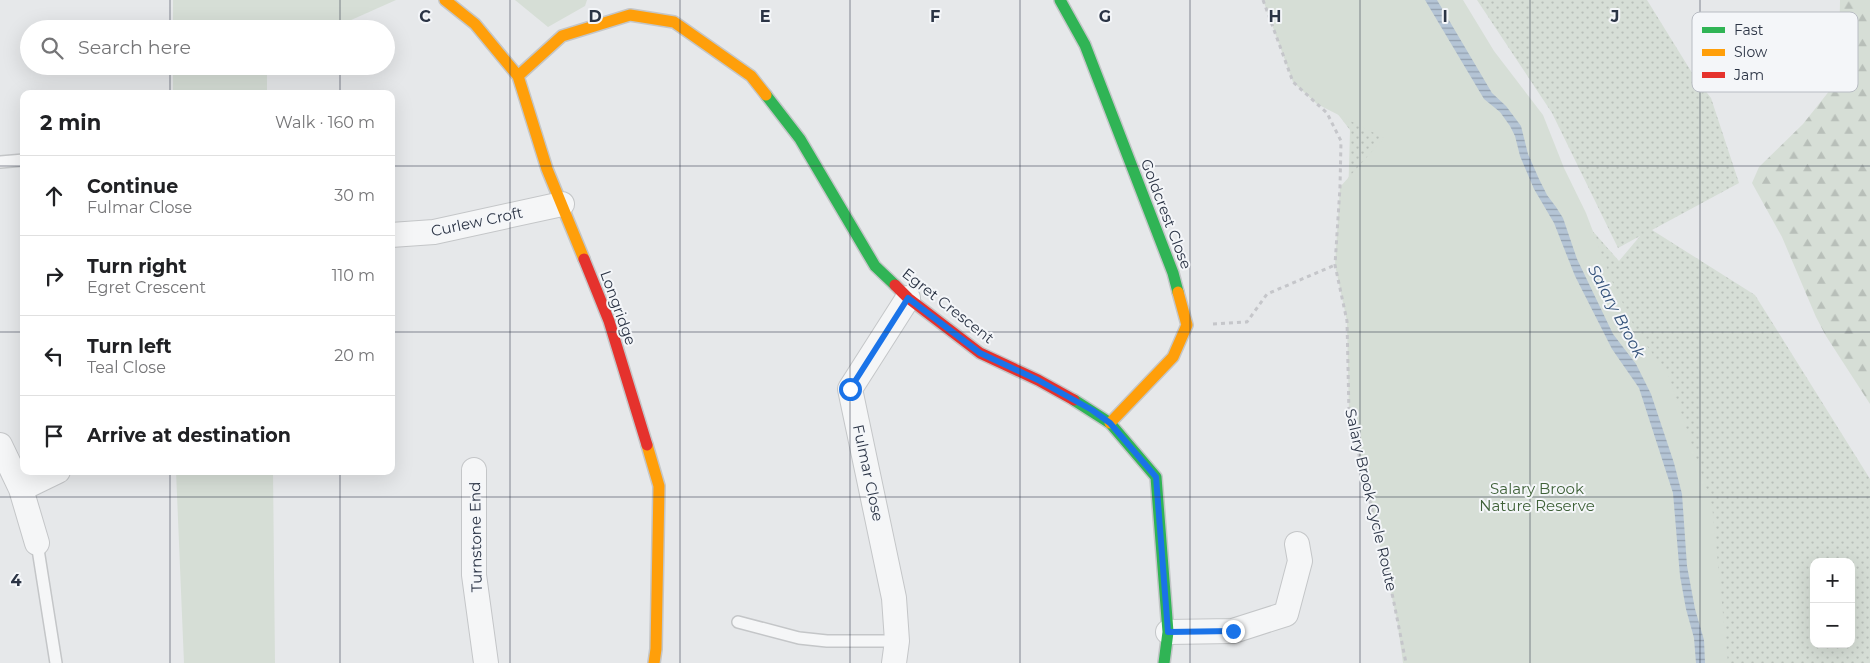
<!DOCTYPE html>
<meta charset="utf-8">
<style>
body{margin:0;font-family:Montserrat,sans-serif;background:#f6f6f6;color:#202124}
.controls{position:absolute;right:15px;bottom:15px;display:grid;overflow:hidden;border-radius:10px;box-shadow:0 5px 20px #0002}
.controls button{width:45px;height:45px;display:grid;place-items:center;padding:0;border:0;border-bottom:1px solid #e0e0e0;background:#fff;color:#202124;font:25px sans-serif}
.stop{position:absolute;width:15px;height:15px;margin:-11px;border:4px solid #1a73e8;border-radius:50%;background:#fff}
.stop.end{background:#1a73e8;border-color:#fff;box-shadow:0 1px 5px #0008}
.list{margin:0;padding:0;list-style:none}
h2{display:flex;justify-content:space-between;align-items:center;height:65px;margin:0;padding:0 20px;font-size:21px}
h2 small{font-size:16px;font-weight:400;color:#757577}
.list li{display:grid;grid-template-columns:32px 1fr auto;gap:15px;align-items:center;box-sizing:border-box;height:80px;padding:0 20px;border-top:1px solid #e0e0e0}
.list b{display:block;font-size:19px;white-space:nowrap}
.list p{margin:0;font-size:16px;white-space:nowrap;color:#757577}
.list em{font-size:16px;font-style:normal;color:#757577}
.icon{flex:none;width:28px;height:28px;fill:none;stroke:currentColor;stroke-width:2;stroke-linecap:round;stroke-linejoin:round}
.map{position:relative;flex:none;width:1870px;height:663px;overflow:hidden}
.search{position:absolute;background:#fff;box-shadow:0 5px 20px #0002;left:20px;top:20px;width:375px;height:55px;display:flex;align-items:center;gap:12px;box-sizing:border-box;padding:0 18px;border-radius:28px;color:#757577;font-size:19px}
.panel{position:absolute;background:#fff;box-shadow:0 5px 20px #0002;left:20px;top:90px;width:375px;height:385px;border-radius:10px}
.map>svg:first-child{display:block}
.grass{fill:url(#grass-dots);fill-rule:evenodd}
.forest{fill:url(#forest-firs)}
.park{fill:#d6ded6}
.water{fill:url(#water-rules)}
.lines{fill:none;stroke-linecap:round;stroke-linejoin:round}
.lane-casing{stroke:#c4c6c8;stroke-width:14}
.street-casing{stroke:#c4c6c8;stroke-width:26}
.fast-casing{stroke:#c4c6c8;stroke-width:14}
.slow-casing{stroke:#c4c6c8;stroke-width:14}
.jam-casing{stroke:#c4c6c8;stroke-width:14}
.path{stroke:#c5c6ca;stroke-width:3;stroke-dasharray:4 4;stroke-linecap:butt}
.lane{stroke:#f5f6f7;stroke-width:11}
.street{stroke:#f5f6f7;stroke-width:24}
.fast{stroke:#30b455;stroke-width:11}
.slow{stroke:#ff9f0a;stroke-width:11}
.jam{stroke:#e5322d;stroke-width:11}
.route{stroke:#1a73e8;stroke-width:6}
.grid{fill:none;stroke:#2b3445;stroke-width:1;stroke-opacity:0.55}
.labels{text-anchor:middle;stroke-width:4;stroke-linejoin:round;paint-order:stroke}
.street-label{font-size:15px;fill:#2b3445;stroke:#f4f6f9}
.park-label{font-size:15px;fill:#3f6138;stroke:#f4f6f9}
.water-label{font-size:16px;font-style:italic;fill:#34527a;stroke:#f4f6f9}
.key{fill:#f4f6f9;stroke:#b8bcc3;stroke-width:1}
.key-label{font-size:14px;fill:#2b3445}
.grid-label{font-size:16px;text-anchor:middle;font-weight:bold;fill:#2b3445;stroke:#f4f6f9;stroke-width:4;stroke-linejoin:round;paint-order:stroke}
</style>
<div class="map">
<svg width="1870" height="663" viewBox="0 0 1870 663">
<defs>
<pattern id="grass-dots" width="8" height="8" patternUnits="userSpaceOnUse" patternTransform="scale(1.25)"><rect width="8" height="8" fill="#d6ded6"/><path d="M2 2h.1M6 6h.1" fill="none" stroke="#b8bfb9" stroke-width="1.8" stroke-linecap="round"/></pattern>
<pattern id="forest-firs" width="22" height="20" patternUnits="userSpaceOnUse" patternTransform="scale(1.25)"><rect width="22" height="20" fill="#d6ded6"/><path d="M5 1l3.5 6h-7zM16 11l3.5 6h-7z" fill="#b8bfb9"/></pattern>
<pattern id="water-rules" width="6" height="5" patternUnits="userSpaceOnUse" patternTransform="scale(1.25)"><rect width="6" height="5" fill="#b4c4d5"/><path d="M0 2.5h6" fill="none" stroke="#93a0af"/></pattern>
</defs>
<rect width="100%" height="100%" fill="#e6e8ea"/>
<path class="grass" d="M 1390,0 L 1619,261 L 1640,236 L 1618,248 L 1552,113 L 1477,0 L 1647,0 L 1694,76 L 1711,98 L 1739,183 L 1652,230 L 1755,295 L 1870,479 L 1870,663 L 1416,663 L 1346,274 L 1350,130 L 1300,65 ZM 1814,562 L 1851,562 L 1851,644 L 1814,644 Z"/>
<path class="forest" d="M 1840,0 L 1870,0 L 1870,404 L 1826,336 L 1816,317 L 1782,237 L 1752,183 L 1759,167 L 1803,124 L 1834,85 L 1838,71 L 1839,59 Z"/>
<path class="park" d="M 173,0 L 396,0 L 331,29 L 173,29 Z
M 515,0 L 587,0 L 585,6 L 548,27 Z
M 1263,0 L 1463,0 L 1494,51 L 1543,115 L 1564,168 L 1586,213 L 1611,279 L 1637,332 L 1669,377 L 1712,505 L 1728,663 L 1403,663 L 1397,619 L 1349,413 L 1347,321 L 1335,265 L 1340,187 L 1384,138 L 1317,104 L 1293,82 Z
M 173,66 L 267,66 L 267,94 L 173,94 Z
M 176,471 L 273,471 L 275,663 L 184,663 Z"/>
<path class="water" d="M 1425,0 L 1437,0 L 1492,93 L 1506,106 L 1521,126 L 1528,154 L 1539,179 L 1547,195 L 1556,207 L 1563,218 L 1577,259 L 1613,334 L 1636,364 L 1651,394 L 1674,463 L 1682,494 L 1687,566 L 1695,609 L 1704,640 L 1705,663 L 1696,663 L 1694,638 L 1686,609 L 1680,576 L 1673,493 L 1639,388 L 1612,349 L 1575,276 L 1554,223 L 1534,189 L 1520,156 L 1515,136 L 1510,126 L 1500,112 L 1484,99 Z"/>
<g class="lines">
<defs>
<path id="lane" d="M 0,162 L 24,160
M 37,543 L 56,663
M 738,622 L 799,638 L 827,641 L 897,641"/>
<path id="street" d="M 391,235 L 434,232 L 562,204
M 0,445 L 21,489 L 37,543
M 474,470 L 474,575 L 486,663
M 21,489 L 58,471
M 1168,632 L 1233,631 L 1286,614 L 1300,561 L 1297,544
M 894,663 L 897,641 L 894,598 L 850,389 L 908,298"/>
<path id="fast" d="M 1060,0 L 1085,45 L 1173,273 L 1178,292
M 766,95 L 800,139 L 875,266 L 895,285
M 1074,400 L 1110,423 L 1156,477 L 1168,632 L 1164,663"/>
<path id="slow" d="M 445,0 L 475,24 L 518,76 L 547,169 L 584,259
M 518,76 L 562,36 L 630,15 L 674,22 L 751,76 L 766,95
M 1110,423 L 1173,357 L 1187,325 L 1178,292
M 647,445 L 659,486 L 656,649 L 654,663"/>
<path id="jam" d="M 584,259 L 609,321 L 647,445
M 895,285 L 908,298 L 980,353 L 1038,380 L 1074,400"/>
</defs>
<use href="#lane" class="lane-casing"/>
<use href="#street" class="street-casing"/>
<use href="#fast" class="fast-casing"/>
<use href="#slow" class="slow-casing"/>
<use href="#jam" class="jam-casing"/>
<path class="path" d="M 1263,0 L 1293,82 L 1327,113 L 1341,141 L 1340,187 L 1335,265 L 1347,321 L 1349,413 L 1393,598 L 1406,663
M 1213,324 L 1247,322 L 1267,294 L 1335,265"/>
<use href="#lane" class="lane"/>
<use href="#street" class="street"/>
<use href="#fast" class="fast"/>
<use href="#slow" class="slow"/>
<use href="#jam" class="jam"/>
</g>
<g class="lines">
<path class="route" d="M 850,389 L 908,298 L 980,353 L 1038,380 L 1092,410 L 1110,423 L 1156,477 L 1168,632 L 1233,631"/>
</g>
<path class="grid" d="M 170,0 L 170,29M 340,0 L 340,29M 510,0 L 510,663M 680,0 L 680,663M 850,0 L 850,663M 1020,0 L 1020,663M 1190,0 L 1190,663M 1360,0 L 1360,663M 1530,0 L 1530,663M 1700,0 L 1700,663M 170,66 L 170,94M 340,66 L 340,94M 0,166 L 24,166M 391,166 L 1870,166M 0,332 L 24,332M 391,332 L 1870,332M 170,471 L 170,663M 340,471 L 340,663M 0,497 L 1870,497"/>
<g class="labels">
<g class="street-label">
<text transform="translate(1166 214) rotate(69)" y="5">Goldcrest Close</text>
<text transform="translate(477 222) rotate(-12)" y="5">Curlew Croft</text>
<text transform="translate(948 306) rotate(38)" y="5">Egret Crescent</text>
<text transform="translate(618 308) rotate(70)" y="5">Longridge</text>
<text transform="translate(868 473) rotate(78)" y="5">Fulmar Close</text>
<text transform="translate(1371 500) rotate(77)" y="5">Salary Brook Cycle Route</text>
<text transform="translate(476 537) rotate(-91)" y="5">Turnstone End</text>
</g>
<g class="park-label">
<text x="1537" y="494">Salary Brook<tspan x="1537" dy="17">Nature Reserve</tspan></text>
</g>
<g class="water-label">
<text transform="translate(1617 311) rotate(62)" y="6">Salary Brook</text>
</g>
</g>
<rect x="1692" y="12" width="166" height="80" rx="8" class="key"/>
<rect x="1702" y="27" width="23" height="6" fill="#30b455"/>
<rect x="1702" y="49" width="23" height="7" fill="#ff9f0a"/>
<rect x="1702" y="72" width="23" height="6" fill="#e5322d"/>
<g class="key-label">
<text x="1734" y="35">Fast</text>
<text x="1734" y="57">Slow</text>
<text x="1734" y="80">Jam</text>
</g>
<g class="grid-label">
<text x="425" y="22">C</text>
<text x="595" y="22">D</text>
<text x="765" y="22">E</text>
<text x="935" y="22">F</text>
<text x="1105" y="22">G</text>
<text x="1275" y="22">H</text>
<text x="1445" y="22">I</text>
<text x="1615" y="22">J</text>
<text x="16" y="586">4</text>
</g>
</svg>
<div class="controls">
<button>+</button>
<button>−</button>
</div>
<div class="stop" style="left:850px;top:389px"></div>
<div class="stop end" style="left:1233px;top:631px"></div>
<div class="search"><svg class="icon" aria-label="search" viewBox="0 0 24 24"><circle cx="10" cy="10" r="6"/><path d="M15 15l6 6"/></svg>Search here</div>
<section class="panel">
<h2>2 min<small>Walk · 160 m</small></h2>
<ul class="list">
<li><svg class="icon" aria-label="ahead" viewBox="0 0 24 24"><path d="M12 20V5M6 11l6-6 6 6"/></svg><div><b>Continue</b><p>Fulmar Close</p></div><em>30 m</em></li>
<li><svg class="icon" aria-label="right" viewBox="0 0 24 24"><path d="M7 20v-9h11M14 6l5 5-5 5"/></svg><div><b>Turn right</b><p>Egret Crescent</p></div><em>110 m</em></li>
<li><svg class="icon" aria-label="left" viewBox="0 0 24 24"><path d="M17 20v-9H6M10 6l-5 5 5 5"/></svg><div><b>Turn left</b><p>Teal Close</p></div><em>20 m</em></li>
<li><svg class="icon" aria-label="arrive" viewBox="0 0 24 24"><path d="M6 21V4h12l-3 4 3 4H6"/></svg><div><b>Arrive at destination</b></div></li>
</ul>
</section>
</div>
